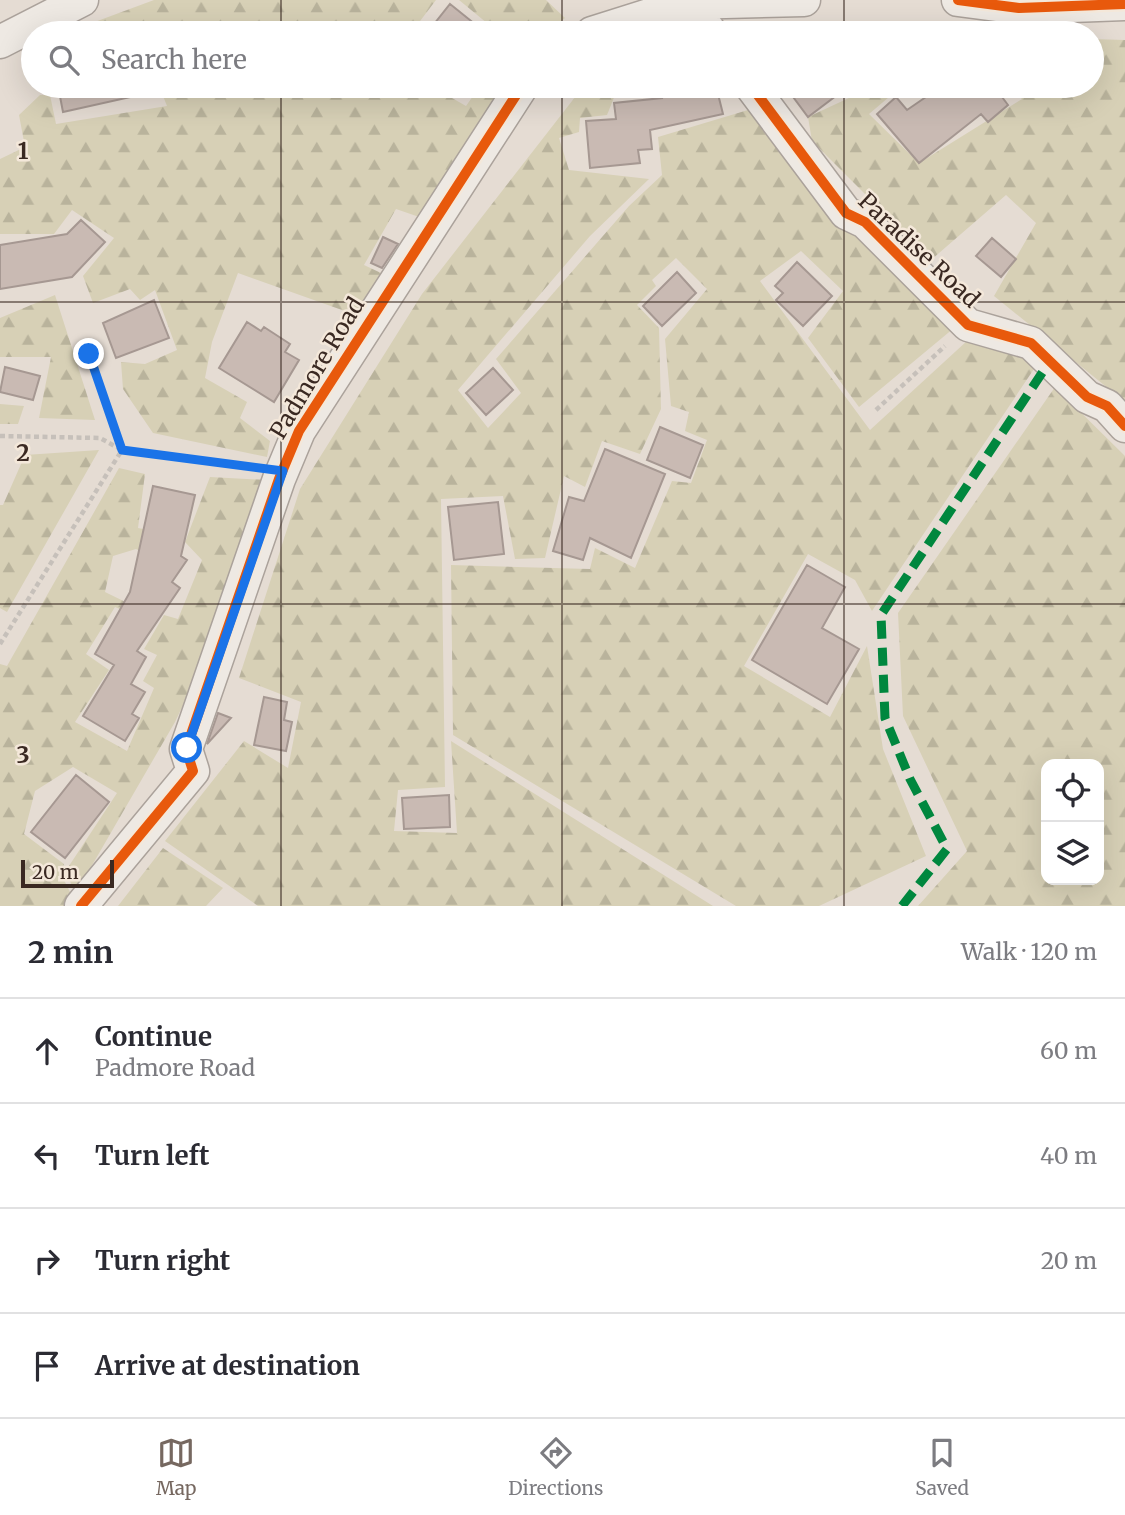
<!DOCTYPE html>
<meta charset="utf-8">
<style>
body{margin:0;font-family:Merriweather,serif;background:#f7f7f7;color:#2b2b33}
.controls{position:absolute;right:21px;bottom:21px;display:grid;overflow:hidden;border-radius:14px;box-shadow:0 7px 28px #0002}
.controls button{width:63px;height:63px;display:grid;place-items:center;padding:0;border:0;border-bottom:2px solid #e1e1e2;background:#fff;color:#2b2b33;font:35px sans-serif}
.scale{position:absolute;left:21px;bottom:18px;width:93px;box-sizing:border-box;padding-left:7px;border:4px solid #3a2922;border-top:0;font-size:19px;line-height:24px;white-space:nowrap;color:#3a2922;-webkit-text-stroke:5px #f4e8da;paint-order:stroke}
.stop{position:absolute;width:21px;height:21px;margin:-16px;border:5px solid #1a73e8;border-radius:50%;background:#fff}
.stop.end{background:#1a73e8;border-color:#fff;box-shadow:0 2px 7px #0008}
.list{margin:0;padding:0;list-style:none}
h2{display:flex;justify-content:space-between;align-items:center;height:91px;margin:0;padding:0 28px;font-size:30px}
h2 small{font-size:23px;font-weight:400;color:#7c7c81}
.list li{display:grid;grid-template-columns:46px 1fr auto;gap:21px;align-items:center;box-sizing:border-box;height:105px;padding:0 28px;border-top:2px solid #e1e1e2}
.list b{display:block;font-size:26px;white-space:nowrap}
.list p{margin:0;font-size:23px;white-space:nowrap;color:#7c7c81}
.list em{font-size:23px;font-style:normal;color:#7c7c81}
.icon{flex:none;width:38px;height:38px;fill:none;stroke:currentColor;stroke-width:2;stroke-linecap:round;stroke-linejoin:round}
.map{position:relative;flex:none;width:1125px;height:906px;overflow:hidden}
.search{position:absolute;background:#fff;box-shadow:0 7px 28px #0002;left:21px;right:21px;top:21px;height:77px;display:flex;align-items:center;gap:18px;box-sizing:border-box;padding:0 24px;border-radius:38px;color:#7c7c81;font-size:26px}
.sheet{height:511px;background:#fff}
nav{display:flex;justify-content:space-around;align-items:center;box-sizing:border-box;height:98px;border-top:2px solid #e1e1e2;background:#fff;font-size:19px;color:#7c7c81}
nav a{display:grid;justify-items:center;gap:4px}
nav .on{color:#766860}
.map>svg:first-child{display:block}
.forest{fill:url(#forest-firs);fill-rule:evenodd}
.building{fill:#c9bab3;stroke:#a69892;stroke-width:2}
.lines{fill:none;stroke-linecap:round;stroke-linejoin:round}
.street-casing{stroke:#aba29b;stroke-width:35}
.path{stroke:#c6c0ba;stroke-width:4.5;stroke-dasharray:5 3.5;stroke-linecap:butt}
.street{stroke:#eee9e3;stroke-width:32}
.quiet{stroke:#00873e;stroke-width:9;stroke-dasharray:18 9;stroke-linecap:butt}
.cycleway-casing{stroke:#f4e8da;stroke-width:15}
.cycleway{stroke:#e8590c;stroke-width:10}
.route{stroke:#1a73e8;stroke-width:9}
.grid{fill:none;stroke:#3a2922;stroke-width:2;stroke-opacity:0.55}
.labels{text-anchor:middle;stroke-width:5;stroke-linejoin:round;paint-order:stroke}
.street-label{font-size:23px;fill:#3a2922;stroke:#f4e8da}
.grid-label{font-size:23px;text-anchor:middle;font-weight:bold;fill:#3a2922;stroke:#f4e8da;stroke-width:5;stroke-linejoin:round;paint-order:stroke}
</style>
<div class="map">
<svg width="1125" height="906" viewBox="0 0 1125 906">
<defs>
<pattern id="forest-firs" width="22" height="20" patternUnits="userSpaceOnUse" patternTransform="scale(1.75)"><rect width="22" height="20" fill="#d7d0b6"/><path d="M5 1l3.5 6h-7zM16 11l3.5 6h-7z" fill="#b9b39c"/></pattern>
</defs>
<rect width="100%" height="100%" fill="#e5dcd3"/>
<path class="forest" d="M 154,0 L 436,0 L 411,33 L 65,33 Z
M 459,0 L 546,0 L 565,18 L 546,33 L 499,33 Z
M 727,26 L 812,27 L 872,33 L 733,33 Z
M 1092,39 L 1125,40 L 1125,402 L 994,296 L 1036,223 L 1006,195 L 931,260 L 812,141 L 808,117 L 851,97 L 845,86 L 902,86 L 869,114 L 919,163 L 1022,99 L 1009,86 L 1092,86 Z
M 159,86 L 431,86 L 466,106 L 480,86 L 514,86 L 425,219 L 396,209 L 364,265 L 381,273 L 356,315 L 238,273 L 212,342 L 205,378 L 247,402 L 240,418 L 270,441 L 267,457 L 153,433 L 123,389 L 121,362 L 145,364 L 177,350 L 155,290 L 140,300 L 130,289 L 93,303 L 83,276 L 114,238 L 72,210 L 54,234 L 0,234 L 0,159 L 25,147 L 19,115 L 40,95 L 50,95 L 56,124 L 167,106 Z
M 588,86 L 653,86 L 653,92 L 615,95 L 607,115 L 580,118 L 579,132 L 559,138 L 569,170 L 649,179 L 590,236 L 458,390 L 488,428 L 521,393 L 496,359 L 629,206 L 662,175 L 658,137 L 748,110 L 954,328 L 859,407 L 808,338 L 843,291 L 801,251 L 760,281 L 870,430 L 968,340 L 1038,363 L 872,611 L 855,580 L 808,554 L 744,666 L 830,717 L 867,646 L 883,749 L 926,856 L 819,906 L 736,906 L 453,735 L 451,565 L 590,569 L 595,548 L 635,568 L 672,481 L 691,483 L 707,440 L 685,431 L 689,412 L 671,406 L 665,339 L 707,289 L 676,258 L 652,280 L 656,286 L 637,305 L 659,328 L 661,409 L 640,454 L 602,441 L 585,487 L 564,476 L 545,558 L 515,559 L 503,496 L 441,499 L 445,787 L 398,790 L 394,831 L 457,833 L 451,741 L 713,906 L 258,906 L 165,841 L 244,741 L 288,768 L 301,702 L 239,678 L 300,489 L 422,294 L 579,92 Z
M 55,295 L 95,420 L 39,418 L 51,357 L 0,357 L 0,318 Z
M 1055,387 L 1125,456 L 1125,906 L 918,906 L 967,851 L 903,716 L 898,613 ZM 1046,764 L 1099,764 L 1099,880 L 1046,880 Z
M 0,404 L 24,406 L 18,424 L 0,424 Z
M 99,450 L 7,612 L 0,608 L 0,505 L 3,505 L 25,455 Z
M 119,468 L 145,474 L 138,528 L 170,534 L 152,557 L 136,549 L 113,556 L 105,592 L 146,612 L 141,618 L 115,607 L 86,654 L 109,670 L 75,722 L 127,751 L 154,688 L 143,681 L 157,655 L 144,649 L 164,615 L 178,619 L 202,560 L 185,542 L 210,477 L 268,480 L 203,663 L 175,722 L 76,893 L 65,872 L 117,793 L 73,767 L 35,791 L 24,834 L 64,864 L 62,876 L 74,900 L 69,906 L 0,906 L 0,664 L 7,666 Z
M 163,848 L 223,888 L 206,906 L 118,906 Z"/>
<path class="building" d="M 450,4 L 486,33 L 427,33 Z
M 58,86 L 134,86 L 135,96 L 63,112 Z
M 660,86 L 716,86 L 723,114 L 650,130 L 652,149 L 638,150 L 640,163 L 590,168 L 586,121 L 616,119 L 614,103 L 662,98 Z
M 785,86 L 849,86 L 808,117 Z
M 942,86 L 1015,86 L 1002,97 L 1008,105 L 988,122 L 981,114 L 919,163 L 877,114 L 896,97 L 907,110 Z
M 81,220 L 105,242 L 72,277 L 0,289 L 0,245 L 67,234 Z
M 383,237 L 398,244 L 382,268 L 371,263 Z
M 992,238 L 1016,259 L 1001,277 L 976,256 Z
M 797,262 L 832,296 L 803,326 L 776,300 L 783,293 L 775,286 Z
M 677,272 L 696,293 L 662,326 L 643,306 Z
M 154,300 L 169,338 L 116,358 L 103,323 Z
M 247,322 L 261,331 L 264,327 L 290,344 L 285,352 L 299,360 L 274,402 L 219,368 Z
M 5,367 L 40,376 L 33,400 L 0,392 Z
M 493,368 L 513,390 L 486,415 L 466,393 Z
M 660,427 L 703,445 L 690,478 L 647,460 Z
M 605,449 L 665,474 L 631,558 L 590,538 L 583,560 L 553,551 L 569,497 L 584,501 Z
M 153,486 L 195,495 L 181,556 L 187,560 L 172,582 L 180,588 L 137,651 L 146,657 L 131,684 L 145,692 L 132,714 L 139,718 L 125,741 L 83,716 L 114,665 L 95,654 L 130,592 Z
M 498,502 L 504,554 L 454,560 L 448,507 Z
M 807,565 L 845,587 L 822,628 L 859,649 L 827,704 L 752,660 Z
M 264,697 L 287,702 L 284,720 L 292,722 L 286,751 L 254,745 Z
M 218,713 L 231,718 L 207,744 Z
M 76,775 L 109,802 L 65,858 L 31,832 Z
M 449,795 L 450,827 L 404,829 L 402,798 Z"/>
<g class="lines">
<defs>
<path id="street" d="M 686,0 L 711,33
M 958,0 L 1019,8 L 1125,4
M 592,33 L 687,3 L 804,0
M 0,42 L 82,0
M 751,86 L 846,213 L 865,222 L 968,325 L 1031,343 L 1087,397 L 1107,406 L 1125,426
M 81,906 L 193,771 L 186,749 L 279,479 L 299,431 L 522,86"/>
</defs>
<use href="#street" class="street-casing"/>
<path class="path" d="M 876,410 L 945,346
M 0,436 L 100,438 L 122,450 L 250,467
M 0,644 L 122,450 L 89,354"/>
<use href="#street" class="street"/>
<path class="quiet" d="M 902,906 L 947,849 L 910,779 L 885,718 L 881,615 L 1050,361"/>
<defs>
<path id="cycleway" d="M 958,0 L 1019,8 L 1125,4
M 751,86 L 846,213 L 865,222 L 968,325 L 1031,343 L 1087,397 L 1107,406 L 1125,426
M 81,906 L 193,771 L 186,749 L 279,479 L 299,431 L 522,86"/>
</defs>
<use href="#cycleway" class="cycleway-casing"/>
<use href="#cycleway" class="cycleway"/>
</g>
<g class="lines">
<path class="route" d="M 89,354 L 122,450 L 283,471 L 187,748"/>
</g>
<path class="grid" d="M 281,0 L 281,33M 562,0 L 562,33M 844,0 L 844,33M 281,86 L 281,906M 562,86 L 562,906M 844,86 L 844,906M 0,302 L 1125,302M 0,604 L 1125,604"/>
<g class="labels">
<g class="street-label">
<text transform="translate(919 250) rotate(43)" y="8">Paradise Road</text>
<text transform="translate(317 368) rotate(-59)" y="8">Padmore Road</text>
</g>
</g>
<g class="grid-label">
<text x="23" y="159">1</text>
<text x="23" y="461">2</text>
<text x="23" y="763">3</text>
</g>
</svg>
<div class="controls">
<button><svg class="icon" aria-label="locate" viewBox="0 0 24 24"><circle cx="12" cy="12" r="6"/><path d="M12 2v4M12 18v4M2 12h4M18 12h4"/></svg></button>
<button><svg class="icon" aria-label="layers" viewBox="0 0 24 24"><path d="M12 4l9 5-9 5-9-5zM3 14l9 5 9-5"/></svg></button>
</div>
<div class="scale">20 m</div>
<div class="stop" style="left:187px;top:748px"></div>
<div class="stop end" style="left:89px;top:354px"></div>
<div class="search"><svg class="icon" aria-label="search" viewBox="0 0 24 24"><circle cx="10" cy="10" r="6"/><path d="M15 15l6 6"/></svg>Search here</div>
</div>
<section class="sheet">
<h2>2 min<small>Walk · 120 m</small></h2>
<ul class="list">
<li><svg class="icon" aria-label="ahead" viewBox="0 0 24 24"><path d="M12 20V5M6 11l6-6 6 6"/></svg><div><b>Continue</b><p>Padmore Road</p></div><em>60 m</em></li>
<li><svg class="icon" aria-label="left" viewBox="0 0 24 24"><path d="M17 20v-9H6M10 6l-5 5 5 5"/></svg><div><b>Turn left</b></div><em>40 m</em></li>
<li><svg class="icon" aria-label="right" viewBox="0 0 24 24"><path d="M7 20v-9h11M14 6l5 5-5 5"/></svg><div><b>Turn right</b></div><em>20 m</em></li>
<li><svg class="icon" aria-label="arrive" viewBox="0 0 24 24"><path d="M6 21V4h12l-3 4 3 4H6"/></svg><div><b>Arrive at destination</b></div></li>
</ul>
</section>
<nav>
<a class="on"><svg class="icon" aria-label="map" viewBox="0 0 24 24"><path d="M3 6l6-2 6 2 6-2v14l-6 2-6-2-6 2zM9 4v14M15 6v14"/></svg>Map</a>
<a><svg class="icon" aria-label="directions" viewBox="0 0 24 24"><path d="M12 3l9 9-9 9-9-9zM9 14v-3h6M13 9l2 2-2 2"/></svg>Directions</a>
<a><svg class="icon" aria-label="saved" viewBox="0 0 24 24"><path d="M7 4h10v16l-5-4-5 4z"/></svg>Saved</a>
</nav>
